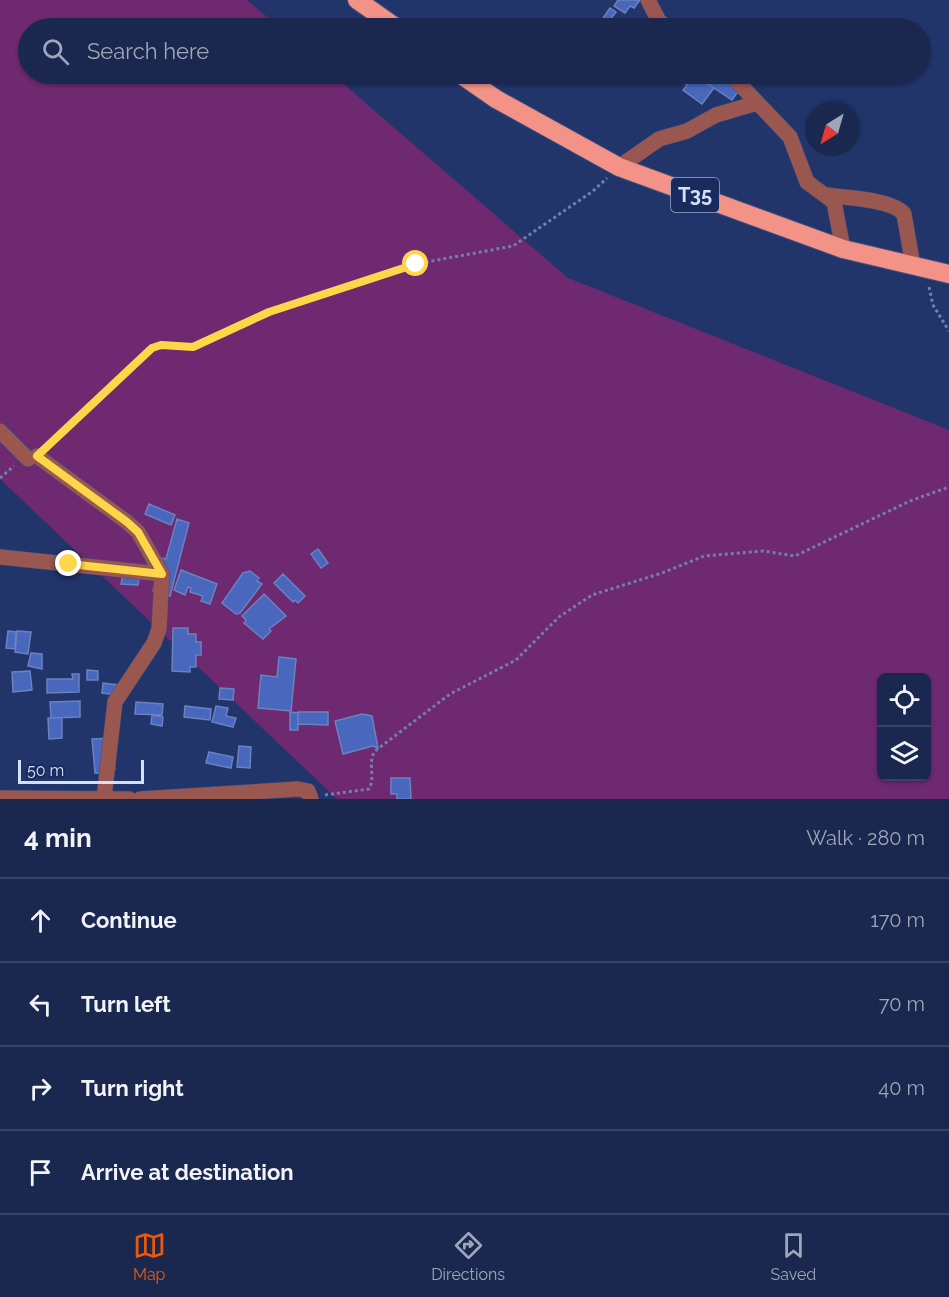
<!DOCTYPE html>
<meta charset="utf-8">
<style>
body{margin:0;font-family:Raleway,sans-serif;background:#233057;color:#f1f3f6}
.controls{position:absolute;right:18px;bottom:18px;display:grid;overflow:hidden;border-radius:9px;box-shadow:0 2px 4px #0004}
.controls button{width:54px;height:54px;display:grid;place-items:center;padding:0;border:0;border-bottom:2px solid #384467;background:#1a2850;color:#f1f3f6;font:30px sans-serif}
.compass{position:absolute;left:805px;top:102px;width:54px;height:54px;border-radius:50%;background:#1a2850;box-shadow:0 2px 4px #0004;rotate:217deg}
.scale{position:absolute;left:18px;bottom:15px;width:126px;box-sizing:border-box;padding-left:6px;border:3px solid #d4e0fa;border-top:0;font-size:16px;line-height:21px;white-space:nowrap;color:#d4e0fa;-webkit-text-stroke:4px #192a5f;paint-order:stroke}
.stop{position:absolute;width:18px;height:18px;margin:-14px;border:4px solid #ffd54a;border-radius:50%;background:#fff}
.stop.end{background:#ffd54a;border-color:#fff;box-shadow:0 2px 6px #0008}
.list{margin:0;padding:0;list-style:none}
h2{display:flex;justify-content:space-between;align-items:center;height:78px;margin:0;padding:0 24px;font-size:26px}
h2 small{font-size:20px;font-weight:400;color:#9fa6b7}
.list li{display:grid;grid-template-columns:39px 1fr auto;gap:18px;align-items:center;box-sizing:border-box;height:84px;padding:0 24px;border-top:2px solid #384467}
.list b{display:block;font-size:22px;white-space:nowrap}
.list em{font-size:20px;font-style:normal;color:#9fa6b7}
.icon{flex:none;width:33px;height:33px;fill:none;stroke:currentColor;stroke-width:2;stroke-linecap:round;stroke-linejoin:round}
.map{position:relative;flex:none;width:949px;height:799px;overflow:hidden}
.search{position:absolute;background:#1a2850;box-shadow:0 2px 4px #0004;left:18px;right:18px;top:18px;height:66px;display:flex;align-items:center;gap:15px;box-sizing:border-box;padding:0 21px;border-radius:33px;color:#9fa6b7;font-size:22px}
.sheet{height:414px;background:#1a2850}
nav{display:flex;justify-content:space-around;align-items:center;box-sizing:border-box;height:84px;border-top:2px solid #384467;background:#1a2850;font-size:16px;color:#9fa6b7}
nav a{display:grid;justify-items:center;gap:3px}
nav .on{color:#ea580c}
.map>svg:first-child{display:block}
.green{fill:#6f2970;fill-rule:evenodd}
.building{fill:#4967bd;stroke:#6a82bf;stroke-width:1.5}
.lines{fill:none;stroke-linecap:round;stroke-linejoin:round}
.minor-casing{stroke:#3e5082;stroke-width:16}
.highway-casing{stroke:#3e5082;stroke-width:20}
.path{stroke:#7180aa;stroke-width:3;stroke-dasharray:3 3;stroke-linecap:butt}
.minor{stroke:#995750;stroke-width:15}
.highway{stroke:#f39287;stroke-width:18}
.route{stroke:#ffd54a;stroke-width:8}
.labels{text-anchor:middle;stroke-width:4.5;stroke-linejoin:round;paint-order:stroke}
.shield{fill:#192a5f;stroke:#9ca9cc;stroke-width:1.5}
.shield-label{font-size:20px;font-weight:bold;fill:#d4e0fa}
</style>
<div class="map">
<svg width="949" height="799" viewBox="0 0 949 799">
<rect width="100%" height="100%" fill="#22356b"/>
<path class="green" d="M 0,0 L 247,0 L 280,28 L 28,28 L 28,74 L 332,74 L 568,278 L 949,430 L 949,799 L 337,799 L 0,479 ZM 882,678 L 926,678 L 926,776 L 882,776 Z"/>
<path class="building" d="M 618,0 L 640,0 L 634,8 L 630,6 L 625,13 L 614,6 Z
M 610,8 L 616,12 L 604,28 L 599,28 L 597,27 Z
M 682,74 L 693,74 L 714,88 L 702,104 L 683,90 L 687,85 L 678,79 Z
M 693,74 L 735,74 L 746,81 L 732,100 Z
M 149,504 L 175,515 L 171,525 L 145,514 Z
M 177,519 L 189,523 L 170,596 L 153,591 L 161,558 L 166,559 Z
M 318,549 L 328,563 L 321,568 L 311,554 Z
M 181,570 L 217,584 L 210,604 L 201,601 L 203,596 L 190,592 L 191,588 L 188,587 L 185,595 L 174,590 Z
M 250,571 L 259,578 L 257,581 L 262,584 L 240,613 L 236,614 L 222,603 L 243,573 Z
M 283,574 L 305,596 L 298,603 L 295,600 L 293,602 L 274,583 Z
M 123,575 L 139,578 L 138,585 L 121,584 Z
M 264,594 L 286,616 L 269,629 L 271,631 L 263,639 L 244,623 L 246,620 L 242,616 Z
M 173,628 L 188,628 L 188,634 L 196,634 L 196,642 L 201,642 L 201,655 L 196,655 L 196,667 L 190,667 L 190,672 L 172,671 Z
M 8,631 L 16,632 L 15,649 L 6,648 Z
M 17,631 L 31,632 L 28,654 L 15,652 Z
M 31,653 L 42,654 L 42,669 L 28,666 Z
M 279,657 L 296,659 L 291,711 L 258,708 L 261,675 L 277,677 Z
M 87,670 L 98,671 L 98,680 L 87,680 Z
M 30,671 L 32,690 L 13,692 L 12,672 Z
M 72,674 L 79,674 L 79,692 L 47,693 L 47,679 L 73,679 Z
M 103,683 L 126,686 L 125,696 L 102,693 Z
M 220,688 L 234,689 L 233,700 L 219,699 Z
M 80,701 L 80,717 L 51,718 L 50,702 Z
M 136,702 L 163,704 L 162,715 L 135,714 Z
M 185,706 L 211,709 L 210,720 L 184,717 Z
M 216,706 L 228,708 L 226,716 L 236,718 L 233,727 L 212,722 Z
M 290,712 L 298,713 L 298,730 L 290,730 Z
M 298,712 L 328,712 L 328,725 L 298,724 Z
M 362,714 L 372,716 L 378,748 L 373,746 L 343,754 L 335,721 Z
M 152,715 L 163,717 L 162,726 L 151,724 Z
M 48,718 L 62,718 L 62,738 L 49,739 Z
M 114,738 L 115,769 L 109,774 L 95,773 L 92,739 Z
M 239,746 L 251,747 L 250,768 L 237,767 Z
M 209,752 L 233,757 L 231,768 L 206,763 Z
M 391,778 L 410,778 L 411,799 L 397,799 L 397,794 L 391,794 Z"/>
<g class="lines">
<defs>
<path id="minor" d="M 648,0 L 659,21 L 668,28
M 730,74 L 790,137 L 807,182 L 834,202 L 843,249
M 619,167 L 659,139 L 687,131 L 716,115 L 757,103
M 826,195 C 845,198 892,199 904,214 L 913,266
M 0,431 L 28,459
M 37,456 L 127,522 L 138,532 L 162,574 L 159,629 L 154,643 L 115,702 L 104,798
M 0,557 L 162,574
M 0,798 L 129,799
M 140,799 L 298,789 L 308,791 L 311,799"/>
<path id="highway" d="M 357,0 L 397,28
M 460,74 L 496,99 L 619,167 L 843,249 L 949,274"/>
</defs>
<use href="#minor" class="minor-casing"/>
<use href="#highway" class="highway-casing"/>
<path class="path" d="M 929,287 L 933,305 L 949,331
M 48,446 L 157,346 L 193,347 L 269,312 L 416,264 L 513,246 L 593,191 L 607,178
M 0,478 L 14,466
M 325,795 L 369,789 C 376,777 367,763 375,751 L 450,694 L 516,660 L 559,617 L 592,595 L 662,573 L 704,556 L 763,551 L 795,556 L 910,501 L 949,487"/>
<use href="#minor" class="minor"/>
<use href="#highway" class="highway"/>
</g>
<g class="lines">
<path class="route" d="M 69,564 L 162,574 L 138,532 L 127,522 L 37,456 L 152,348 L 161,345 L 193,347 L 269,312 L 416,264"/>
</g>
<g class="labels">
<rect class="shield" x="671" y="178" width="48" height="34" rx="4.5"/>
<g class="shield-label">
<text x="695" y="202">T35</text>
</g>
</g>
</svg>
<div class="controls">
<button><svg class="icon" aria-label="locate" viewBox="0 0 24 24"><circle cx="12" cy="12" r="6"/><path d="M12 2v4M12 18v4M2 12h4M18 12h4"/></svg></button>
<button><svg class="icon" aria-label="layers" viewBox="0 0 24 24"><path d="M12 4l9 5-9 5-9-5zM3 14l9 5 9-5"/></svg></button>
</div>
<svg class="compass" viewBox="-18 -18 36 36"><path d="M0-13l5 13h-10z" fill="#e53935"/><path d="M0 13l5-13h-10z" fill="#9fa6b7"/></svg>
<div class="scale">50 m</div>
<div class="stop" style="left:416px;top:264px"></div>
<div class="stop end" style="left:69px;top:564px"></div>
<div class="search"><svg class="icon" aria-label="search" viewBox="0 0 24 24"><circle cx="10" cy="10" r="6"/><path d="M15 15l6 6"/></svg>Search here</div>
</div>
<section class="sheet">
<h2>4 min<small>Walk · 280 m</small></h2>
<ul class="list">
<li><svg class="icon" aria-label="ahead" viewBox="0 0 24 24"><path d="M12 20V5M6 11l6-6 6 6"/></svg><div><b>Continue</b></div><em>170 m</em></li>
<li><svg class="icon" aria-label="left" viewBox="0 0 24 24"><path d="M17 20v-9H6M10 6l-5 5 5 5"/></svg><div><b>Turn left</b></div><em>70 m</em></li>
<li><svg class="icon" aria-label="right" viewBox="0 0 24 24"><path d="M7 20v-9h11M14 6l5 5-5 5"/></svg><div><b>Turn right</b></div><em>40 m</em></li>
<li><svg class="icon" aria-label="arrive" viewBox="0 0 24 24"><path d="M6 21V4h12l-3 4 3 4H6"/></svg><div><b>Arrive at destination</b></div></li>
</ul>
</section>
<nav>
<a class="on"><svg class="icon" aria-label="map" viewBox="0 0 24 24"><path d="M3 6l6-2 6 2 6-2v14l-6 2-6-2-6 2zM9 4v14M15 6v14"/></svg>Map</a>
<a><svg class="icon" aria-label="directions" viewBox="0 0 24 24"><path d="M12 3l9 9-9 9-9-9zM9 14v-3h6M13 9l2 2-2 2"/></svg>Directions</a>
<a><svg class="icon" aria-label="saved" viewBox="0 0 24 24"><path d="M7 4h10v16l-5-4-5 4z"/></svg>Saved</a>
</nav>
